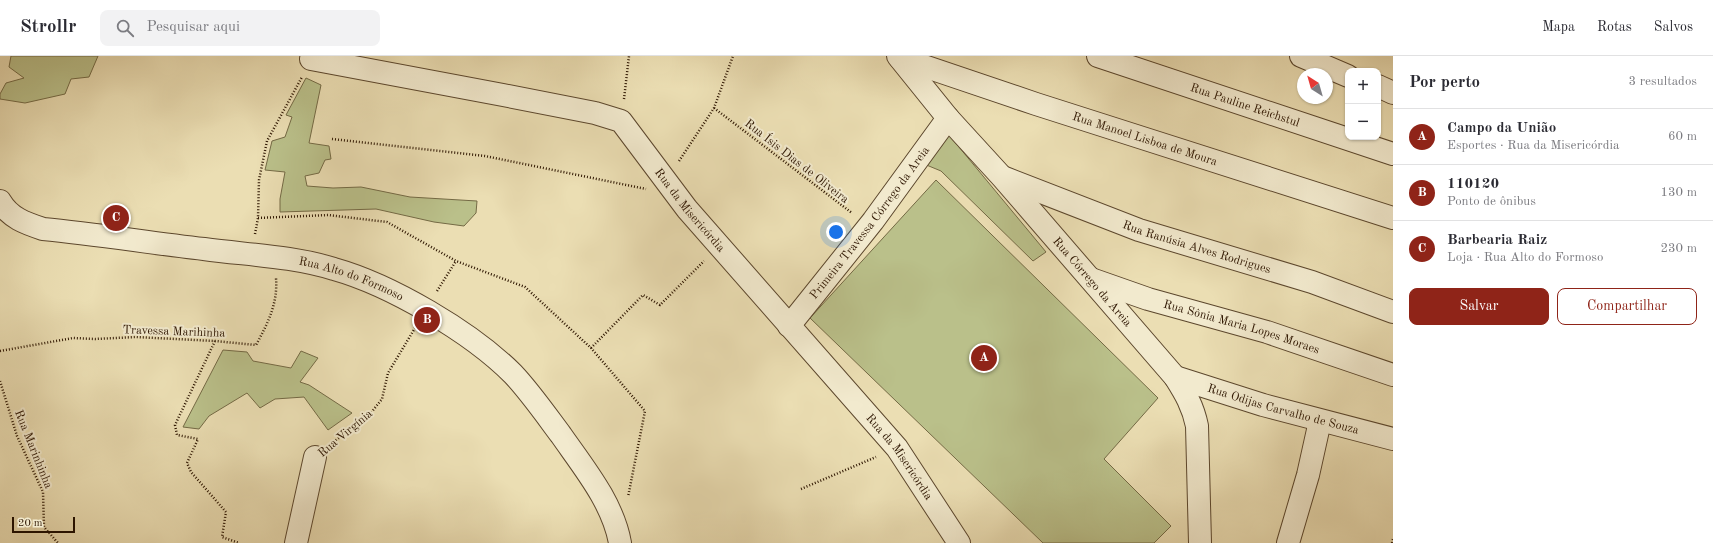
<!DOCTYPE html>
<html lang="pt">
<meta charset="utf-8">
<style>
body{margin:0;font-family:"Old Standard TT",serif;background:#f2f2f3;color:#2b2b33}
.controls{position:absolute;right:12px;top:12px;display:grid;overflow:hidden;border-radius:8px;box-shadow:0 1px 3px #0004}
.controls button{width:36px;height:36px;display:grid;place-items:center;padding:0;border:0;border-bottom:1px solid #e1e1e2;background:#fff;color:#2b2b33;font:20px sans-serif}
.compass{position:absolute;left:1297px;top:12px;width:36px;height:36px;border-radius:50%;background:#fff;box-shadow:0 1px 3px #0004;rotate:323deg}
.scale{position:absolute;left:12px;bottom:10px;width:63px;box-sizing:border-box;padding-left:4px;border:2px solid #2d1500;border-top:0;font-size:11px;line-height:14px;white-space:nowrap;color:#2d1500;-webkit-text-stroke:3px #f2eace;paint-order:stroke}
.you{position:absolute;left:836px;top:176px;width:14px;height:14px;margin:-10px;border:3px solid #fff;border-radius:50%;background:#1a73e8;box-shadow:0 0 0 6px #1a73e833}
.badge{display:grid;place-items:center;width:26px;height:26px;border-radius:50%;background:#8f2418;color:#fff;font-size:13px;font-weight:700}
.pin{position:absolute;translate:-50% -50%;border:2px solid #fff;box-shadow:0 1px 4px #0006}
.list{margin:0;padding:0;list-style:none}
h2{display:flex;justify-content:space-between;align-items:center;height:52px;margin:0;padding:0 16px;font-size:17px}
h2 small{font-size:13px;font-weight:400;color:#7c7c81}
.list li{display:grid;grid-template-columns:26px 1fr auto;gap:12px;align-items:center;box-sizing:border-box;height:56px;padding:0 16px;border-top:1px solid #e1e1e2}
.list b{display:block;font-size:15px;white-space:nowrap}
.list p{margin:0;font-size:13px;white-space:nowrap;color:#7c7c81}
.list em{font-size:13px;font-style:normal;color:#7c7c81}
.actions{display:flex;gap:8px;padding:12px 16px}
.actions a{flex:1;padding:9px 0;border:1px solid #8f2418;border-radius:8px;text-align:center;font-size:14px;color:#8f2418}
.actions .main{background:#8f2418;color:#fff}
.icon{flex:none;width:22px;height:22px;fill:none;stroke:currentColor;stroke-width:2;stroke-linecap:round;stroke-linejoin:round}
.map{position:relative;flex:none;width:1393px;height:487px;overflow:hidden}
header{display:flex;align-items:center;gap:24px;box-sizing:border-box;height:56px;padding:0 20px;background:#fff;border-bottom:1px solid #e1e1e2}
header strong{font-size:19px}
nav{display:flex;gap:22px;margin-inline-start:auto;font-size:14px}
.search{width:280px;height:36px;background:#f2f2f3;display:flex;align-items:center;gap:10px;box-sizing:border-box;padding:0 14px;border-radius:8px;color:#7c7c81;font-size:15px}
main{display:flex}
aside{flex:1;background:#fff}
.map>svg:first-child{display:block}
.green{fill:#bac08a;stroke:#746a45}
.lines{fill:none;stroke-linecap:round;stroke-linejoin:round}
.minor-casing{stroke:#5c472d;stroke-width:24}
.path{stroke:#2d1500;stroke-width:2.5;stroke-dasharray:1 2;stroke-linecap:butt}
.minor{stroke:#f2eace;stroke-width:22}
.labels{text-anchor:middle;stroke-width:4;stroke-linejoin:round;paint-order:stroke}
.street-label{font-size:12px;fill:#2d1500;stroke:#f2eace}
</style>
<header>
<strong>Strollr</strong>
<div class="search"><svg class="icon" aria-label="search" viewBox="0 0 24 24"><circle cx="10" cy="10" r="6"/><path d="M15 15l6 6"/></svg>Pesquisar aqui</div>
<nav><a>Mapa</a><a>Rotas</a><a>Salvos</a></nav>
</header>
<main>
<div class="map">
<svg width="1393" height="487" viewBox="0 0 1393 487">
<rect width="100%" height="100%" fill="#ebdeb3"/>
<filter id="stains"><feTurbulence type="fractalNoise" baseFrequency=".005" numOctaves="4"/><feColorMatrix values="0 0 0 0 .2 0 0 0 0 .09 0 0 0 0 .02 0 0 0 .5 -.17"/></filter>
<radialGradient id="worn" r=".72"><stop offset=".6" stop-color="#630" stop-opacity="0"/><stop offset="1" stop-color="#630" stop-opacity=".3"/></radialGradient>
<path class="green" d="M 11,0 L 98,0 L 89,21 L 71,23 L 65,38 L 25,47 L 0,43 L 0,38 L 6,27 L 24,22 L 9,11 Z
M 306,22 L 321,29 L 309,87 L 329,90 L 331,103 L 325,104 L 319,117 L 305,120 L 307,130 L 333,132 L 361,131 L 410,141 L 477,145 L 476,157 L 464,170 L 434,166 L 376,153 L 280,156 L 280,143 L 285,116 L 265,114 L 272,85 L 285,81 L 292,61 L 286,59 Z
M 949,79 L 1046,196 L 1033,205 L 941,115 L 924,108 Z
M 936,124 L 1158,342 L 1104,403 L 1171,470 L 1154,487 L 1043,487 L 810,262 Z
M 223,294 L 247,296 L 253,305 L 291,312 L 301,295 L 318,302 L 300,326 L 309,329 L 352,357 L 328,374 L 304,341 L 275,343 L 260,352 L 247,337 L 209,360 L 199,373 L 183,371 Z"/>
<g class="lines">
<defs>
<g id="minor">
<path id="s1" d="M 898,0 L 948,62 L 1002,121 L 1175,321 C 1185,337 1193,350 1197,370 L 1200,487"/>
<path id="s2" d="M 1098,0 L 1393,98"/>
<path d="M 1301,0 L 1348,20"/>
<path id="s3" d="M 900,2 L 1036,48 L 1393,162"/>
<path id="s4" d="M 311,3 L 503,39 L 595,57 L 621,65 L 687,153 L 897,392 L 959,487"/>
<path d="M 1378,30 L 1393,37"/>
<path id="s5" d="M 1005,122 L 1139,174 L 1312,226 L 1393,256"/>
<path id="s6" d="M 0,145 C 10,162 25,167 43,173 C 97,178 150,187 204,193 C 248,199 292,200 334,213 C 391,229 471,276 513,318 C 530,336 546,359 561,379 C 584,412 613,447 620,487"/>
<path id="s7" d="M 1091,223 L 1148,243 L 1267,276 L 1393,319"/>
<path id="s8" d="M 789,270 L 873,165 L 948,62"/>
<path id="s9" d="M 1175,321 L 1263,349 L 1393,383"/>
<path d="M 296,487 L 315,401"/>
<path d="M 1288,487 L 1308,419 L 1320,365"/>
</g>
</defs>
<use href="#minor" class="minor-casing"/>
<path class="path" d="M 624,43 L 629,0
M 714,52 L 852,157
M 332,83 L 485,100 L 646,133
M 679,105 L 714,52 L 733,0
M 258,162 L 328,159 L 387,166 L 456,205 L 525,231 L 591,292 L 645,355 L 628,441
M 255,178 L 258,162 L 259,124 L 267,85 L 302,21
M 437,235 L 456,205
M 215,285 L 175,369 L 177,379 L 198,383 L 187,407 L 191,416 L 226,456 L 222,481 L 239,487
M 591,292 L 643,239 L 660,249 L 704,205
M 0,295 L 73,282 L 95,283 L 136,281 L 215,285 L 256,289 C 268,267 278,247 276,222
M 0,325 L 17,380 L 43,436 L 44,471 L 58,487
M 331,388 L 370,358 L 382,343 L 388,317 L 415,272
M 801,433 L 876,401
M 1392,487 L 1393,483"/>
<use href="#minor" class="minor"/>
</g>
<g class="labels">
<g class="street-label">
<text dy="4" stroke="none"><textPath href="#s2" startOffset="155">Rua Pauline Reichstul</textPath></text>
<text dy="4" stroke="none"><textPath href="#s3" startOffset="258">Rua Manoel Lisboa de Moura</textPath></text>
<text transform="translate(797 105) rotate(38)" y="4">Rua Ísis Dias de Oliveira</text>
<text dy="4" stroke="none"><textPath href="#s4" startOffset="429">Rua da Misericórdia</textPath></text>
<text dy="4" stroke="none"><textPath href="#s8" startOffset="131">Primeira Travessa Córrego da Areia</textPath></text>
<text dy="4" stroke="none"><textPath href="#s5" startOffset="204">Rua Ranúsia Alves Rodrigues</textPath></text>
<text dy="4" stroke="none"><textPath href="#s6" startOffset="366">Rua Alto do Formoso</textPath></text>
<text dy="4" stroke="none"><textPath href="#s1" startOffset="298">Rua Córrego da Areia</textPath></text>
<text dy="4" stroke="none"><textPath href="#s7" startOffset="158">Rua Sônia Maria Lopes Moraes</textPath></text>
<text transform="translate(174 275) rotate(2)" y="4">Travessa Marihinha</text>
<text dy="4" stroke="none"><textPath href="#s9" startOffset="113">Rua Odijas Carvalho de Souza</textPath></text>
<text transform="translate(345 377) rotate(-40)" y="4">Rua Virgínia</text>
<text transform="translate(34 393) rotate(68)" y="4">Rua Marinhinha</text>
<text dy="4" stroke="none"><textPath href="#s4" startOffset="753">Rua da Misericórdia</textPath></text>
</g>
</g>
<rect width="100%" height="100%" filter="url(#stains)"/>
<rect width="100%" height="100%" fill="url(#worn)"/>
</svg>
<div class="controls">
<button>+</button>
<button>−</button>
</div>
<svg class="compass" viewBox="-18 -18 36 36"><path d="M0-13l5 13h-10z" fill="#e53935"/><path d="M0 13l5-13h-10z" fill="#7c7c81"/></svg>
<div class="scale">20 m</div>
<div class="you"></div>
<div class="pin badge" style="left:984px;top:302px">A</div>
<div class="pin badge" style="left:427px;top:264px">B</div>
<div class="pin badge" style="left:116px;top:162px">C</div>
</div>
<aside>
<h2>Por perto<small>3 resultados</small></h2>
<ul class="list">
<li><span class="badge">A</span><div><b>Campo da União</b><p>Esportes · Rua da Misericórdia</p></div><em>60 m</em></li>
<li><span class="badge">B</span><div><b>110120</b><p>Ponto de ônibus</p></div><em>130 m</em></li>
<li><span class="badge">C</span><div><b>Barbearia Raiz</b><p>Loja · Rua Alto do Formoso</p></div><em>230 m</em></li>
</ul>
<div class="actions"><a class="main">Salvar</a><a>Compartilhar</a></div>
</aside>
</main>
